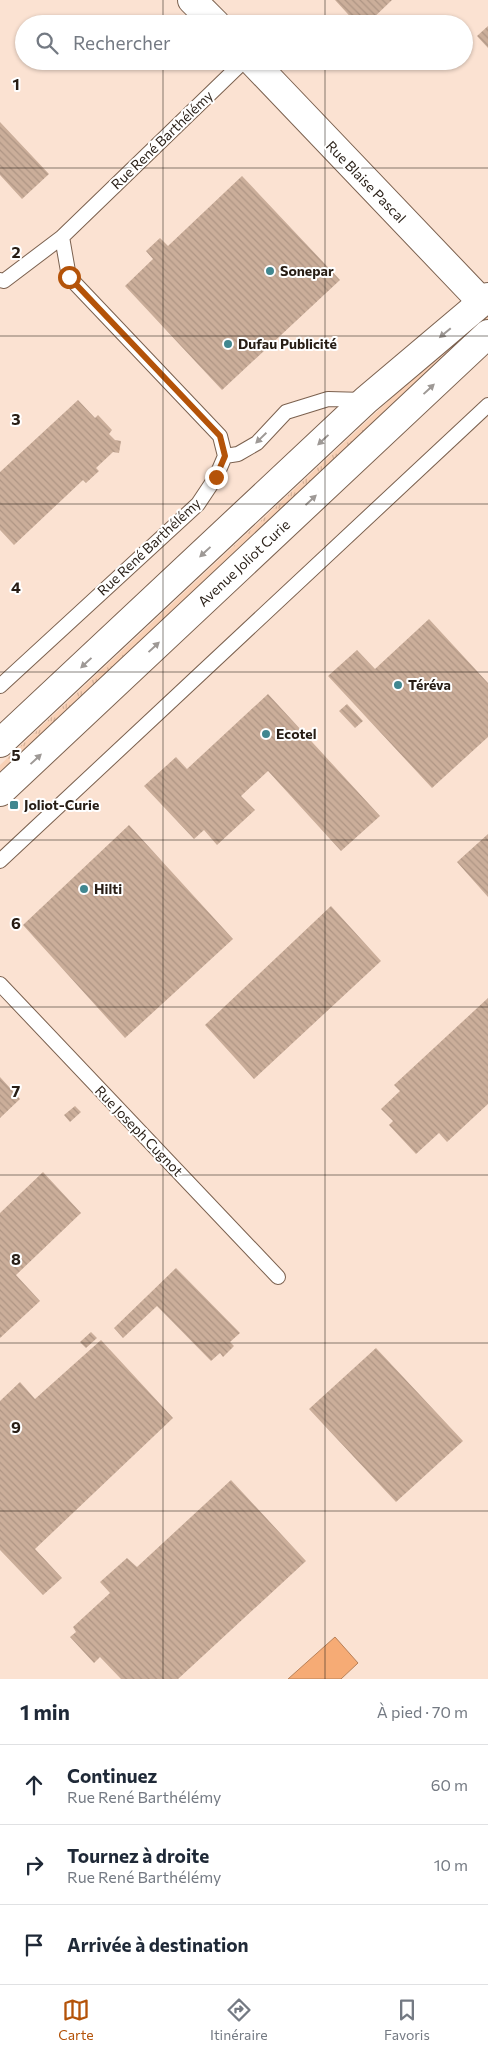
<!DOCTYPE html>
<html lang="fr">
<meta charset="utf-8">
<style>
body{margin:0;font-family:Commissioner,sans-serif;background:#f2f2f3;color:#1f2937}
.stop{position:absolute;width:15px;height:15px;margin:-11px;border:4px solid #b45309;border-radius:50%;background:#fff}
.stop.end{background:#b45309;border-color:#fff;box-shadow:0 1px 5px #0008}
.list{margin:0;padding:0;list-style:none}
h2{display:flex;justify-content:space-between;align-items:center;height:65px;margin:0;padding:0 20px;font-size:21px}
h2 small{font-size:16px;font-weight:400;color:#747a83}
.list li{display:grid;grid-template-columns:32px 1fr auto;gap:15px;align-items:center;box-sizing:border-box;height:80px;padding:0 20px;border-top:1px solid #e0e1e3}
.list b{display:block;font-size:19px;white-space:nowrap}
.list p{margin:0;font-size:16px;white-space:nowrap;color:#747a83}
.list em{font-size:16px;font-style:normal;color:#747a83}
.icon{flex:none;width:28px;height:28px;fill:none;stroke:currentColor;stroke-width:2;stroke-linecap:round;stroke-linejoin:round}
.map{position:relative;flex:none;width:488px;height:1679px;overflow:hidden}
.search{position:absolute;background:#fff;box-shadow:0 1px 4px #0004;left:15px;right:15px;top:15px;height:55px;display:flex;align-items:center;gap:12px;box-sizing:border-box;padding:0 18px;border-radius:28px;color:#747a83;font-size:19px}
.sheet{height:305px;background:#fff}
nav{display:flex;justify-content:space-around;align-items:center;box-sizing:border-box;height:70px;border-top:1px solid #e0e1e3;background:#fff;font-size:14px;color:#747a83}
nav a{display:grid;justify-items:center;gap:2px}
nav .on{color:#b45309}
.map>svg:first-child{display:block}
.grass{fill:url(#grass-tufts)}
.water{fill:#f6ab75;stroke:#b88058}
.building{fill:url(#building-back-hatch)}
.lines{fill:none;stroke-linecap:round;stroke-linejoin:round}
.service-casing{stroke:#7b614f;stroke-width:16}
.minor-casing{stroke:#7b614f;stroke-width:30}
.secondary-casing{stroke:#7b614f;stroke-width:30}
.service{stroke:#fff;stroke-width:14}
.minor{stroke:#fff;stroke-width:28}
.secondary{stroke:#fff;stroke-width:28}
.oneway{fill:#9e9996}
.route{stroke:#b45309;stroke-width:6}
.grid{fill:none;stroke:#271d15;stroke-width:1;stroke-opacity:0.55}
.poi-dot{fill:#408790;stroke:#fff;stroke-width:2}
.labels{text-anchor:middle;stroke-width:4;stroke-linejoin:round;paint-order:stroke}
.street-label{font-size:14px;fill:#271d15;stroke:#fff}
.poi-label{font-size:14px;font-weight:bold;fill:#271d15;stroke:#fff;text-anchor:start}
.grid-label{font-size:16px;text-anchor:middle;font-weight:bold;fill:#271d15;stroke:#fff;stroke-width:4;stroke-linejoin:round;paint-order:stroke}
</style>
<div class="map">
<svg width="488" height="1679" viewBox="0 0 488 1679">
<defs>
<pattern id="grass-tufts" width="24" height="20" patternUnits="userSpaceOnUse" patternTransform="scale(1.25)"><rect width="24" height="20" fill="#f9d1b6"/><path d="M3 7l-1-3M5 7V3M7 7l1-3M15 17l-1-3M17 17v-4M19 17l1-3" fill="none" stroke="#d5b39c"/></pattern>
<pattern id="building-back-hatch" width="6" height="6" patternUnits="userSpaceOnUse" patternTransform="scale(1.25)"><rect width="6" height="6" fill="#cbae9a"/><path d="M-1 5l2 2M0 0l6 6M5-1l2 2" fill="none" stroke="#ae9584"/></pattern>
</defs>
<rect width="100%" height="100%" fill="#fbe2d2"/>
<path class="grass" d="M 488,311 L 488,319 L 0,776 L 0,765 L 447,346 Z"/>
<path class="water" d="M 335,1637 L 358,1663 L 341,1679 L 288,1679 Z"/>
<path class="building" d="M 335,0 L 392,0 L 367,24 L 357,24 Z
M 488,26 L 488,48 L 477,36 Z
M 0,122 L 49,174 L 22,199 L 0,175 Z
M 242,176 L 340,280 L 222,390 L 125,286 L 153,259 L 146,251 L 160,238 L 168,246 Z
M 78,400 L 95,418 L 98,415 L 112,430 L 109,434 L 115,440 L 121,441 L 119,453 L 113,452 L 96,468 L 99,471 L 86,483 L 83,480 L 14,545 L 0,530 L 0,472 Z
M 429,619 L 488,683 L 488,737 L 432,788 L 328,676 L 357,650 L 375,669 Z
M 268,694 L 380,816 L 341,851 L 268,771 L 241,796 L 255,810 L 217,845 L 204,830 L 194,839 L 144,786 L 176,757 L 187,769 Z
M 347,704 L 363,721 L 355,728 L 339,711 Z
M 129,825 L 233,939 L 125,1038 L 23,925 Z
M 488,834 L 488,897 L 457,862 Z
M 331,906 L 381,961 L 254,1079 L 205,1025 Z
M 488,998 L 488,1104 L 447,1142 L 439,1133 L 416,1154 L 389,1125 L 393,1121 L 381,1109 L 400,1091 L 394,1085 Z
M 0,1077 L 20,1099 L 0,1118 Z
M 75,1106 L 81,1112 L 70,1122 L 64,1115 Z
M 43,1172 L 81,1213 L 16,1275 L 40,1301 L 0,1338 L 0,1213 Z
M 176,1268 L 240,1333 L 230,1342 L 234,1346 L 223,1357 L 220,1353 L 211,1361 L 157,1306 L 123,1338 L 114,1328 Z
M 91,1332 L 97,1338 L 86,1348 L 80,1342 Z
M 101,1340 L 173,1418 L 35,1549 L 62,1578 L 43,1595 L 0,1550 L 0,1401 L 20,1382 L 35,1399 Z
M 376,1348 L 463,1441 L 396,1502 L 309,1409 Z
M 231,1480 L 306,1561 L 178,1679 L 121,1679 L 100,1657 L 94,1663 L 70,1637 L 76,1632 L 73,1627 L 110,1593 L 100,1582 L 127,1558 L 137,1567 Z"/>
<g class="lines">
<defs>
<path id="service" d="M 0,280 L 4,281 L 62,237
M 225,456 L 238,454 L 257,443 L 286,412 L 328,399 L 365,400
M 0,686 L 198,504 L 216,477 L 225,456 L 220,436 L 69,277 L 62,237 L 244,61
M 0,861 L 488,405
M 0,984 L 278,1277"/>
<path id="minor" d="M 192,0 L 216,24
M 252,61 L 482,302"/>
<path id="secondary" d="M 0,743 L 366,400 L 488,297
M 0,792 L 488,334"/>
</defs>
<use href="#service" class="service-casing"/>
<use href="#minor" class="minor-casing"/>
<use href="#secondary" class="secondary-casing"/>
<use href="#service" class="service"/>
<use href="#minor" class="minor"/>
<use href="#secondary" class="secondary"/>
</g>
<defs><path id="oneway-solid" d="M-6-.8H1V-3.2L6.5 0L1 3.2V.8H-6Z" transform="scale(1.25)"/></defs>
<g class="oneway">
<use href="#oneway-solid" transform="translate(445 333) rotate(140)"/>
<use href="#oneway-solid" transform="translate(429 389) rotate(-43)"/>
<use href="#oneway-solid" transform="translate(261 438) rotate(136)"/>
<use href="#oneway-solid" transform="translate(323 440) rotate(137)"/>
<use href="#oneway-solid" transform="translate(311 500) rotate(-43)"/>
<use href="#oneway-solid" transform="translate(205 552) rotate(137)"/>
<use href="#oneway-solid" transform="translate(154 647) rotate(-43)"/>
<use href="#oneway-solid" transform="translate(86 663) rotate(137)"/>
<use href="#oneway-solid" transform="translate(36 759) rotate(-43)"/>
</g>
<g class="lines">
<path class="route" d="M 69,277 L 220,436 L 225,456 L 216,477"/>
</g>
<path class="grid" d="M 163,0 L 163,24M 325,0 L 325,24M 163,61 L 163,1679M 325,61 L 325,1679M 0,168 L 488,168M 0,336 L 488,336M 0,504 L 488,504M 0,672 L 488,672M 0,840 L 488,840M 0,1007 L 488,1007M 0,1175 L 488,1175M 0,1343 L 488,1343M 0,1511 L 488,1511"/>
<g class="poi-dot">
<circle cx="270" cy="271" r="5"/>
<circle cx="228" cy="344" r="5"/>
<circle cx="398" cy="685" r="5"/>
<circle cx="266" cy="734" r="5"/>
<rect x="9" y="800" width="10" height="10" rx="2.5"/>
<circle cx="84" cy="889" r="5"/>
</g>
<g class="labels">
<g class="street-label">
<text transform="translate(162 140) rotate(-44)" y="5">Rue René Barthélémy</text>
<text transform="translate(366 182) rotate(46)" y="5">Rue Blaise Pascal</text>
<text transform="translate(149 547) rotate(-43)" y="5">Rue René Barthélémy</text>
<text transform="translate(244 563) rotate(-43)" y="5">Avenue Joliot Curie</text>
<text transform="translate(139 1131) rotate(46)" y="5">Rue Joseph Cugnot</text>
</g>
<g class="poi-label">
<text x="280" y="276">Sonepar</text>
<text x="238" y="349">Dufau Publicité</text>
<text x="408" y="690">Téréva</text>
<text x="276" y="739">Ecotel</text>
<text x="24" y="810">Joliot-Curie</text>
<text x="94" y="894">Hilti</text>
</g>
</g>
<g class="grid-label">
<text x="16" y="90">1</text>
<text x="16" y="258">2</text>
<text x="16" y="425">3</text>
<text x="16" y="593">4</text>
<text x="16" y="761">5</text>
<text x="16" y="929">6</text>
<text x="16" y="1097">7</text>
<text x="16" y="1265">8</text>
<text x="16" y="1433">9</text>
</g>
</svg>
<div class="stop" style="left:69px;top:277px"></div>
<div class="stop end" style="left:216px;top:477px"></div>
<div class="search"><svg class="icon" aria-label="search" viewBox="0 0 24 24"><circle cx="10" cy="10" r="6"/><path d="M15 15l6 6"/></svg>Rechercher</div>
</div>
<section class="sheet">
<h2>1 min<small>À pied · 70 m</small></h2>
<ul class="list">
<li><svg class="icon" aria-label="ahead" viewBox="0 0 24 24"><path d="M12 20V5M6 11l6-6 6 6"/></svg><div><b>Continuez</b><p>Rue René Barthélémy</p></div><em>60 m</em></li>
<li><svg class="icon" aria-label="right" viewBox="0 0 24 24"><path d="M7 20v-9h11M14 6l5 5-5 5"/></svg><div><b>Tournez à droite</b><p>Rue René Barthélémy</p></div><em>10 m</em></li>
<li><svg class="icon" aria-label="arrive" viewBox="0 0 24 24"><path d="M6 21V4h12l-3 4 3 4H6"/></svg><div><b>Arrivée à destination</b></div></li>
</ul>
</section>
<nav>
<a class="on"><svg class="icon" aria-label="map" viewBox="0 0 24 24"><path d="M3 6l6-2 6 2 6-2v14l-6 2-6-2-6 2zM9 4v14M15 6v14"/></svg>Carte</a>
<a><svg class="icon" aria-label="directions" viewBox="0 0 24 24"><path d="M12 3l9 9-9 9-9-9zM9 14v-3h6M13 9l2 2-2 2"/></svg>Itinéraire</a>
<a><svg class="icon" aria-label="saved" viewBox="0 0 24 24"><path d="M7 4h10v16l-5-4-5 4z"/></svg>Favoris</a>
</nav>
